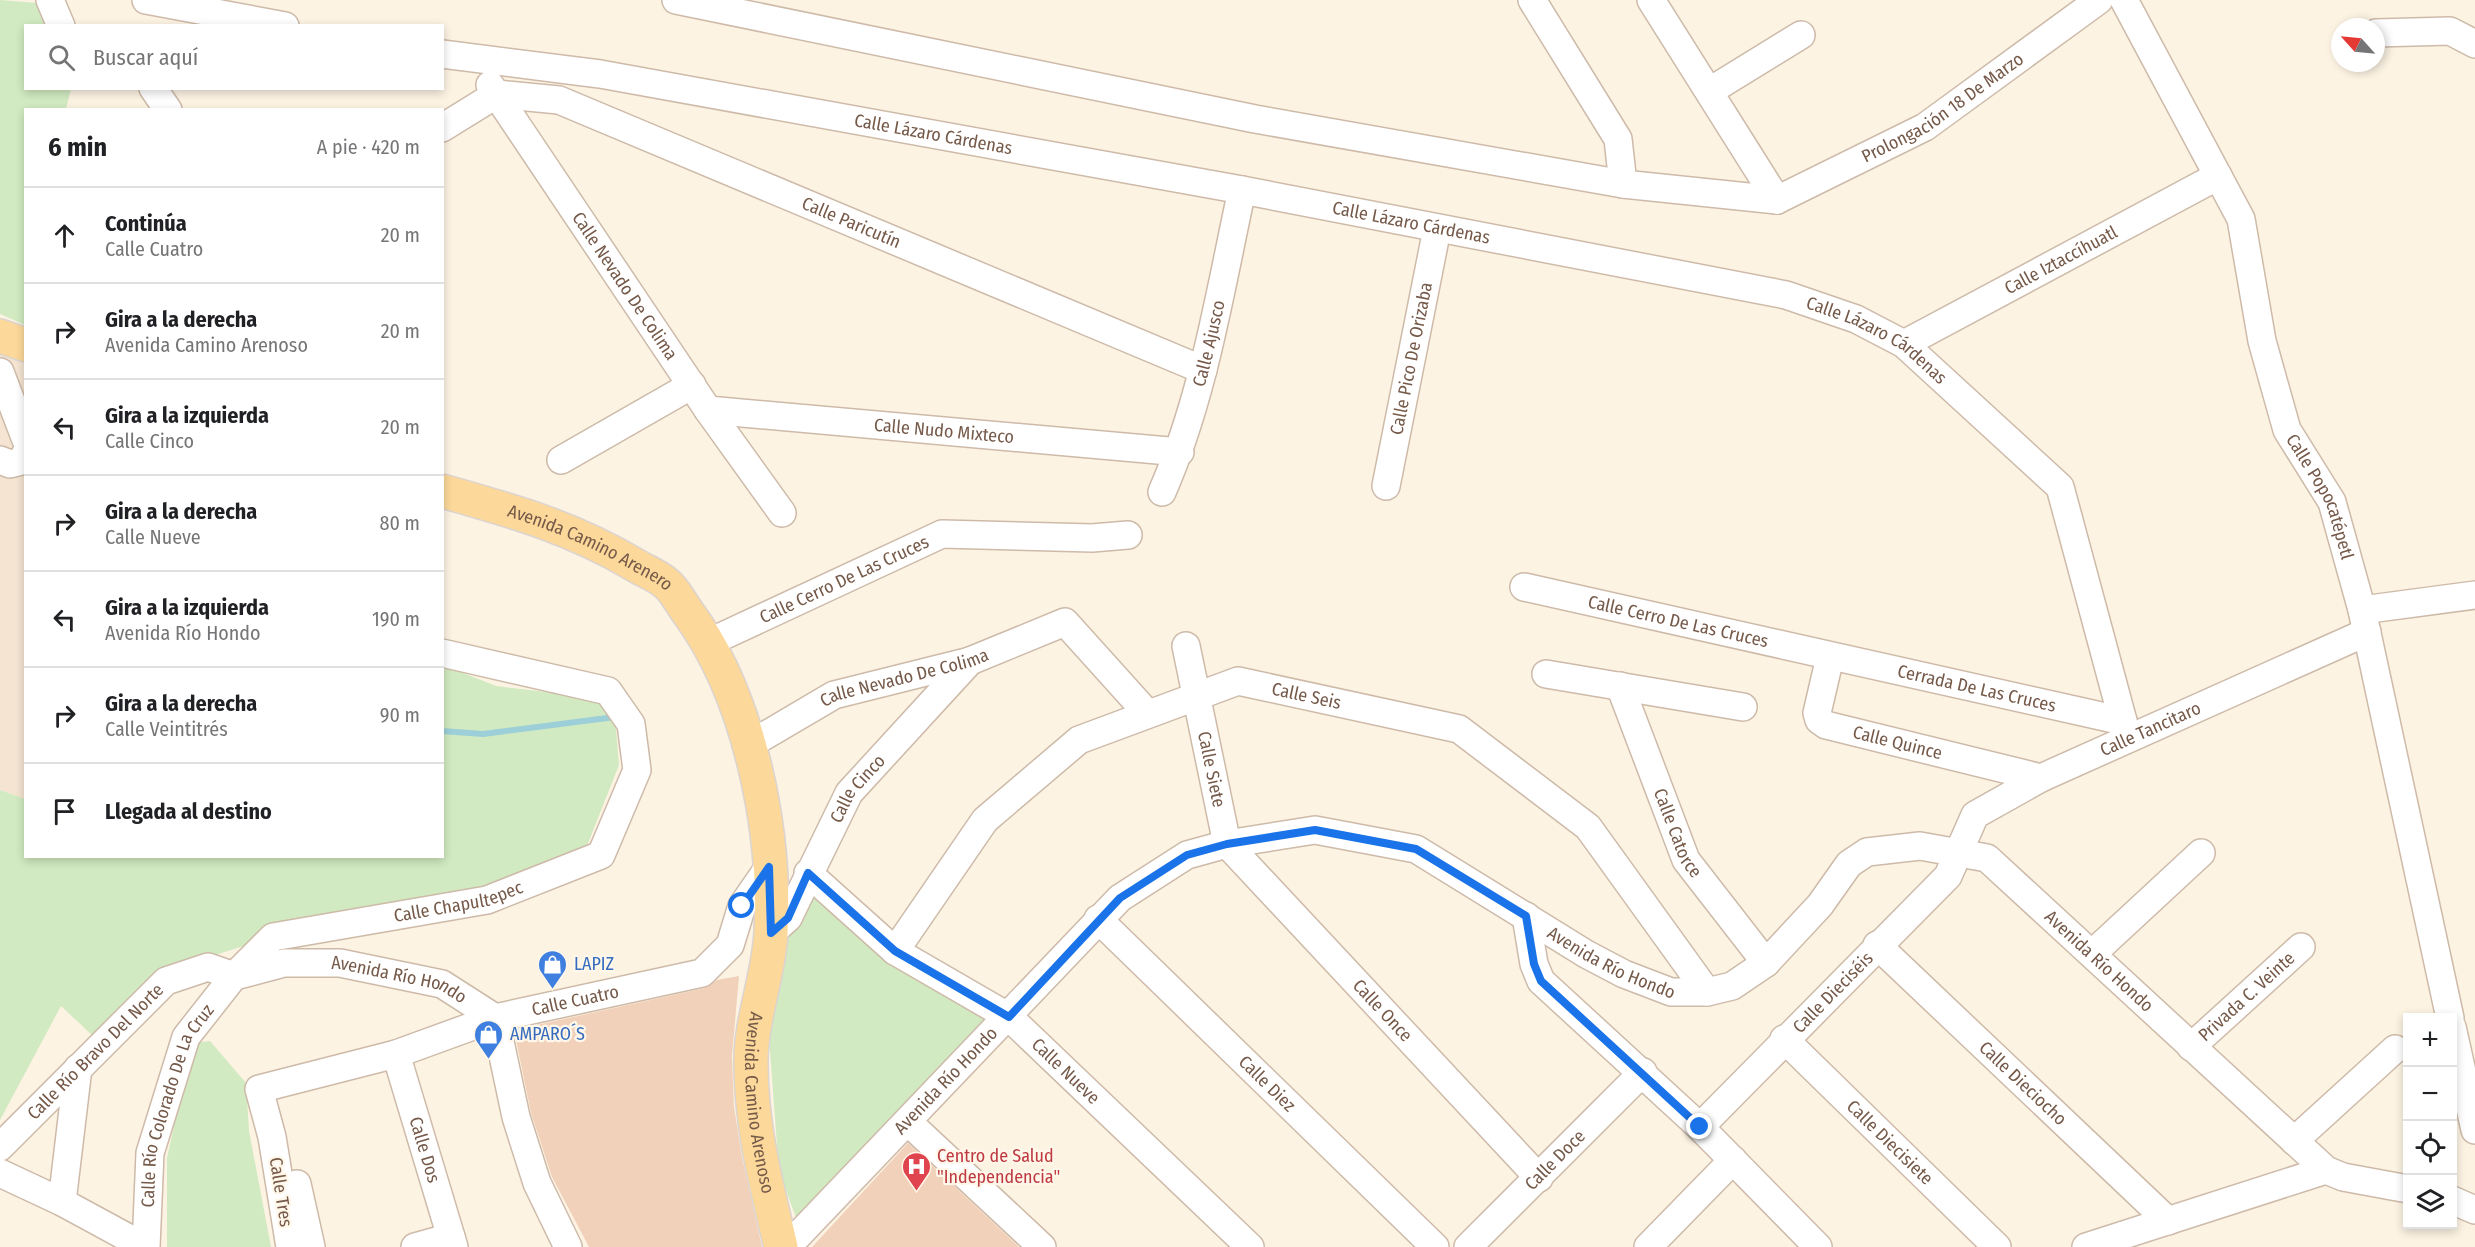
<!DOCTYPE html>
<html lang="es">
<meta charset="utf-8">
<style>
body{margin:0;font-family:"Fira Sans Condensed",sans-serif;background:#f6f6f6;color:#202124}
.controls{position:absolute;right:18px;bottom:18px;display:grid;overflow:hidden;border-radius:0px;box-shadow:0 3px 9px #0003}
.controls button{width:54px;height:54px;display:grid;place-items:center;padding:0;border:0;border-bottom:2px solid #e0e0e0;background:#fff;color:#202124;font:30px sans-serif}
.compass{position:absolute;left:2331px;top:18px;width:54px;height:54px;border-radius:50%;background:#fff;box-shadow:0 3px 9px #0003;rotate:297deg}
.stop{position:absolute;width:18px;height:18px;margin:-14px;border:4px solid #1a73e8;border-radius:50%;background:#fff}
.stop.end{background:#1a73e8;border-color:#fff;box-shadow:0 2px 6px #0008}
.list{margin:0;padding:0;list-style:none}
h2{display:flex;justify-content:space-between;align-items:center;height:78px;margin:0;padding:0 24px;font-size:26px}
h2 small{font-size:20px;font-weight:400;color:#757577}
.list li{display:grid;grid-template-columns:39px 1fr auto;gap:18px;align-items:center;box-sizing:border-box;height:96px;padding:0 24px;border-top:2px solid #e0e0e0}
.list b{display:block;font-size:22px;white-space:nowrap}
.list p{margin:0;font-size:20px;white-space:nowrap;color:#757577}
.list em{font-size:20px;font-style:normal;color:#757577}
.icon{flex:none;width:33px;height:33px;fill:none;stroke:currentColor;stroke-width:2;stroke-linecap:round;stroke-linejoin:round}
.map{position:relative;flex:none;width:2475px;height:1247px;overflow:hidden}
.search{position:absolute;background:#fff;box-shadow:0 3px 9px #0003;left:24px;top:24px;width:420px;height:66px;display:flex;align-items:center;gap:15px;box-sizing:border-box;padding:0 21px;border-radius:0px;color:#757577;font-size:22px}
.panel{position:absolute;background:#fff;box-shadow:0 3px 9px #0003;left:24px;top:108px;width:420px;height:750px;border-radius:0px}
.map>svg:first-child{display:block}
.residential{fill:#f4e4d1}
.green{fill:#d1eac1}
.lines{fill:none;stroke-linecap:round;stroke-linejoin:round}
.stream{stroke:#9dcfd8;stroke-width:6}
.building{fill:#f2d1ba}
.minor-casing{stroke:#cebaa9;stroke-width:30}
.major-casing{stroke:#dbd4d0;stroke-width:36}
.minor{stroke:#fff;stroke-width:27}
.major{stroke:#fcd89a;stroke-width:33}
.route{stroke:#1a73e8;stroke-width:8}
.labels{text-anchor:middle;stroke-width:4.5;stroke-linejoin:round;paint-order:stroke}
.street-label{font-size:18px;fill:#755949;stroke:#fff7e9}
.shop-label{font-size:18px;fill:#366cbe;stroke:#fff7e9;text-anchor:start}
.health-label{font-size:18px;fill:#be3a42;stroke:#fff7e9;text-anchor:start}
</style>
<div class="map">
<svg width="2475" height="1247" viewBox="0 0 2475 1247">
<rect width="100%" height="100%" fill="#fcf3e3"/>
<path class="residential" d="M 0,352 L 25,363 L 25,799 L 0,790 Z"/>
<path class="green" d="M 0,0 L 38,3 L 48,25 L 26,26 L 26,88 L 71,89 L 66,109 L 26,110 L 25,325 L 0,314 Z
M 443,665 L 496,686 L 598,698 L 615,717 L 619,765 L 587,846 L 487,900 L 273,937 L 170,969 L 94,1037 L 61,1006 L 0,1120 L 0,790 L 25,799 L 26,856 L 442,856 Z
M 810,888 L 997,1020 L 802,1234 L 779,1171 L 769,1038 L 789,934 Z
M 210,1041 L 246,1083 L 249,1131 L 271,1247 L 167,1247 L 167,1158 L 192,1043 Z"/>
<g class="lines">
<path class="stream" d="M 442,731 L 483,734 L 615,717"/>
</g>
<path class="building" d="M 739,976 L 732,1056 L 734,1107 L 742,1157 L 762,1247 L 589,1247 L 552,1177 L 531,1113 L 514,1030 L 705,988 L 717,980 Z
M 908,1143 L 1019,1247 L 812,1247 Z"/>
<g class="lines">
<defs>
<g id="minor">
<path d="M 50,0 L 61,26"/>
<path d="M 146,0 L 285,26"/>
<path d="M 676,0 L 1255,119 L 1623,184 L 1777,200"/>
<path d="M 1532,0 L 1618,139 L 1623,184"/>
<path d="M 1651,0 L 1777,200"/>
<path id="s1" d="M 2124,0 L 2241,219 L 2262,341 L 2287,430 L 2332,502 L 2362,610 L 2450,1018"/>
<path d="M 2376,33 L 2450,31 L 2475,44"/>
<path id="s2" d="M 442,54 L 600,74 L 1242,190 L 1786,295 L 1856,319 L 1904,344 L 2060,487 L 2123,721 L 2125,739"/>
<path id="s3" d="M 490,85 L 708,410 L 782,513"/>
<path d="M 153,88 L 168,110"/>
<path d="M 1710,91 L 1801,35"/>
<path id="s4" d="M 442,128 L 497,94 L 559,100 L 1203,370"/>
<path id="s5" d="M 1777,200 L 1925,127 L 2099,0"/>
<path id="s6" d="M 1904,344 L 2218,176"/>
<path d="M 0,372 L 26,440"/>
<path id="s7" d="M 708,410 L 1180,452"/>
<path d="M 0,460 L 10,464 L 22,461 L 26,453"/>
<path d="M 561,460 L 692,385"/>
<path id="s8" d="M 1386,486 L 1437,229"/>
<path id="s9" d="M 1162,492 C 1204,396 1220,291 1242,190"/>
<path id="s10" d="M 1524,587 L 2123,721"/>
<path d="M 2362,610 L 2475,595"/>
<path id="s11" d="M 710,642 L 942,534 L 1092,538 L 1128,535"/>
<path id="s12" d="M 1186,646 L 1227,844 L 1539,1178"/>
<path id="s13" d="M 1830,657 L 1817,713 L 1819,720 L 1826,725 L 2041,778"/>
<path d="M 1546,674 L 1743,707"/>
<path id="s14" d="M 1620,686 L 1686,860 L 1766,963"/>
<path id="s15" d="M 749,745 L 834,695 L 970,661 L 1065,622 L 1147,713"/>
<path id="s16" d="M 808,873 L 895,951 L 1009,1017 L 1250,1247"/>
<path d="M 1526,916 L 1534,964 L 1541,981 L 1700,1127 L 1818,1247"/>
<path id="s17" d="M 1098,919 L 1435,1247"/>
<path id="s18" d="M 771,933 L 788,918 L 849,793 L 970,661"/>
<path id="s19" d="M 1877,945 L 2168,1221"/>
<path id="s20" d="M 895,951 L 985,820 L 1079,740 L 1238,681 L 1459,729 L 1588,827 L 1707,992"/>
<path d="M 2092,954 L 2201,853"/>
<path id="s21" d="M 235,976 L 284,963 L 340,963 L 442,984 L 495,1018 L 516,1117 L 537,1183 L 568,1247"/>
<path d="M 2452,1027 L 2475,1130"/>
<path id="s22" d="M 1784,1039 L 1997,1247"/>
<path id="s23" d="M 2191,1047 L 2301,947"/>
<path id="s24" d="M 396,1054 L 454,1247"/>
<path d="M 908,1122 L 1042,1247"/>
<path id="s25" d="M 1700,1127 L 1948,876 L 1975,815 L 2041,778 L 2367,632"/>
<path d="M 2294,1141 L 2395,1049"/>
<path id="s26" d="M 0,1147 L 166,981 L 208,967 L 234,976"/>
<path d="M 0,1173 L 62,1202 L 145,1247"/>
<path d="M 297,1184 L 311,1247"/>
<path d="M 2452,1200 L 2475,1210"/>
<path d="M 62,1202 L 78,1068"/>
<path id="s27" d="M 146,1247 L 150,1153 L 186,1037 L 234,976 L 273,937 L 487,900 L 601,855 L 637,770 L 631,724 L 608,691 L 442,653"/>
<path id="s28" d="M 290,1247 L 272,1137 L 259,1089 L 396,1054 L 495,1018 L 702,973 L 730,945 L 742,906 L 769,867"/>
<path d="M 415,1247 L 451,1237"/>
<path id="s29" d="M 787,1247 L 1120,898 L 1187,855 L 1227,844 L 1315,830 L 1416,849 L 1586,954 L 1624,974 L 1671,992 L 1707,992 L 1732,986 L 1766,963 L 1820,905 L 1849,864 L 1867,852 L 1920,846 L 1987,858 L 2326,1170 L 2343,1177 L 2408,1189"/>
<path id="s30" d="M 1468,1247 L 1643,1072"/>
<path d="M 1648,1247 L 1733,1160"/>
<path d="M 2086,1247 L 2326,1170"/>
</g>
<g id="major">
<path d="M 0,336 L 26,345"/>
<path id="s31" d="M 442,491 C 513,511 571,527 635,565 C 645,571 658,576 667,584 C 676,592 682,605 689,614 C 750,698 776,830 771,932 C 769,974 752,1016 751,1057 C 750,1123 766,1184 781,1247"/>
</g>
</defs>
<use href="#minor" class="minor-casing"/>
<use href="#major" class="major-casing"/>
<use href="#minor" class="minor"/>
<use href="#major" class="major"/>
</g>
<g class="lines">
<path class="route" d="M 742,906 L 769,867 L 771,933 L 788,918 L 808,873 L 895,951 L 1009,1017 L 1120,898 L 1187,855 L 1227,844 L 1315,830 L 1416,849 L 1526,916 L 1534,964 L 1541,981 L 1700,1127"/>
</g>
<defs>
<symbol id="shop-pin" viewBox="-11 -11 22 30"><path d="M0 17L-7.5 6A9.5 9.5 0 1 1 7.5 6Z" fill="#3f7fe0" stroke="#fff7e9"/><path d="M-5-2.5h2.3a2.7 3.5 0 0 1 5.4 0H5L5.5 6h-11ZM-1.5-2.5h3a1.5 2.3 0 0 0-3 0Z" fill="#fff"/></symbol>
<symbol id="hospital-pin" viewBox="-11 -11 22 30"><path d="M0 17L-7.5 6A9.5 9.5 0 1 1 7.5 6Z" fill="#e0444e" stroke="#fff7e9"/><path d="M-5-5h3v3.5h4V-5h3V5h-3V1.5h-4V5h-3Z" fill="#fff"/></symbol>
</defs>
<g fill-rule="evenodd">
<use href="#shop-pin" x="536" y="948" width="33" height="45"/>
<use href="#shop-pin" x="472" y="1018" width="33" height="45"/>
<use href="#hospital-pin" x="900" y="1150" width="33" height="45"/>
</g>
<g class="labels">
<g class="street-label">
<text dy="6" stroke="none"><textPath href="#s5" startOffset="190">Prolongación 18 De Marzo</textPath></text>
<text dy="6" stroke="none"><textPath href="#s2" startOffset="498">Calle Lázaro Cárdenas</textPath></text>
<text dy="6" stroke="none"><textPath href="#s4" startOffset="444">Calle Paricutín</textPath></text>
<text dy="6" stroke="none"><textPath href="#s2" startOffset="984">Calle Lázaro Cárdenas</textPath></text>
<text dy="6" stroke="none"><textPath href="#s6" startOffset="178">Calle Iztaccíhuatl</textPath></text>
<text dy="6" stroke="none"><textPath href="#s3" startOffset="242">Calle Nevado De Colima</textPath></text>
<text dy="6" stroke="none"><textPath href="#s9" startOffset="156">Calle Ajusco</textPath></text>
<text dy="6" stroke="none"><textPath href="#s2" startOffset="1468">Calle Lázaro Cárdenas</textPath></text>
<text dy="6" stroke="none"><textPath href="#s8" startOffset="130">Calle Pico De Orizaba</textPath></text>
<text dy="6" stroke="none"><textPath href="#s7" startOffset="237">Calle Nudo Mixteco</textPath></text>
<text dy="6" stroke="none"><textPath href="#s1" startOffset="540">Calle Popocatépetl</textPath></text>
<text dy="6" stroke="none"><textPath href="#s31" startOffset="159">Avenida Camino Arenero</textPath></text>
<text dy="6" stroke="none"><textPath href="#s11" startOffset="148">Calle Cerro De Las Cruces</textPath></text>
<text dy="6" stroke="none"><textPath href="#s10" startOffset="158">Calle Cerro De Las Cruces</textPath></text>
<text dy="6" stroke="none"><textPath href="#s15" startOffset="171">Calle Nevado De Colima</textPath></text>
<text dy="6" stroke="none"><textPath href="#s10" startOffset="464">Cerrada De Las Cruces</textPath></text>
<text dy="6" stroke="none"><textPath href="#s20" startOffset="522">Calle Seis</textPath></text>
<text dy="6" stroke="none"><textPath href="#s25" startOffset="615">Calle Tancitaro</textPath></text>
<text dy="6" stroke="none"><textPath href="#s13" startOffset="147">Calle Quince</textPath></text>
<text dy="6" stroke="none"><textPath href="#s12" startOffset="126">Calle Siete</textPath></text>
<text dy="6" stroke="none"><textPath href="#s18" startOffset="170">Calle Cinco</textPath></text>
<text dy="6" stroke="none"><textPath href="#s14" startOffset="158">Calle Catorce</textPath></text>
<text dy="6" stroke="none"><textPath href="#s27" startOffset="537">Calle Chapultepec</textPath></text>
<text dy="6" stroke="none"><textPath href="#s29" startOffset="1022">Avenida Río Hondo</textPath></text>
<text dy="6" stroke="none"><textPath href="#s29" startOffset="1616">Avenida Río Hondo</textPath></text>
<text dy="6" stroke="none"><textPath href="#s21" startOffset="168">Avenida Río Hondo</textPath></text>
<text dy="6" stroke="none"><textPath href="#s25" startOffset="189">Calle Dieciséis</textPath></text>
<text dy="6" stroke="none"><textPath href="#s23" startOffset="75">Privada C. Veinte</textPath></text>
<text dy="6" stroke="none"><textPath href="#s28" startOffset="490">Calle Cuatro</textPath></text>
<text dy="6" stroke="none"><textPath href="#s12" startOffset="430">Calle Once</textPath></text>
<text dy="6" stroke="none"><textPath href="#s26" startOffset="135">Calle Río Bravo Del Norte</textPath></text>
<text dy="6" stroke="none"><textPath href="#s16" startOffset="327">Calle Nueve</textPath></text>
<text dy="6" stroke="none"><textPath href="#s29" startOffset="230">Avenida Río Hondo</textPath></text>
<text dy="6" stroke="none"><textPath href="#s17" startOffset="236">Calle Diez</textPath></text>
<text dy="6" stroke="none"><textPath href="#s19" startOffset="201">Calle Dieciocho</textPath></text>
<text dy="6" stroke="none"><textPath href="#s31" startOffset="789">Avenida Camino Arenoso</textPath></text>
<text dy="6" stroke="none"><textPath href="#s27" startOffset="147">Calle Río Colorado De La Cruz</textPath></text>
<text dy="6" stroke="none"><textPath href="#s22" startOffset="148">Calle Diecisiete</textPath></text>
<text dy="6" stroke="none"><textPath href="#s24" startOffset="100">Calle Dos</textPath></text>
<text dy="6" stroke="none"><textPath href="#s30" startOffset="123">Calle Doce</textPath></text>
<text transform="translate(281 1192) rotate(81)" y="6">Calle Tres</text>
</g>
<g class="shop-label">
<text x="574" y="970">LAPIZ</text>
<text x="510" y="1040">AMPARO´S</text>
</g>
<g class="health-label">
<text x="937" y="1162">Centro de Salud<tspan x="937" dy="21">"Independencia"</tspan></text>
</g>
</g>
</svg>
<div class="controls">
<button>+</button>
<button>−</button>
<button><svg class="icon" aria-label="locate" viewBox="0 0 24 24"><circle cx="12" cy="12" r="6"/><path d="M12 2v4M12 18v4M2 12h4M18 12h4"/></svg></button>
<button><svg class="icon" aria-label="layers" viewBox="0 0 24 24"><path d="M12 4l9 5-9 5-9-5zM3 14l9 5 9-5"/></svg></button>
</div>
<svg class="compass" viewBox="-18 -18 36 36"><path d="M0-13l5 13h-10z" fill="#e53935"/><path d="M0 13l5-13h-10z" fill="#757577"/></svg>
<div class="stop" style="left:742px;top:906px"></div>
<div class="stop end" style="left:1700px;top:1127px"></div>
<div class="search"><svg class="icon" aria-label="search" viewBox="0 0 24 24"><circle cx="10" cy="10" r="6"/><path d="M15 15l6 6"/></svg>Buscar aquí</div>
<section class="panel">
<h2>6 min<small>A pie · 420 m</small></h2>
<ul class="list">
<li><svg class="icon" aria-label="ahead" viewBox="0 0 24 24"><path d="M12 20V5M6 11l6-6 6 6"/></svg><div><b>Continúa</b><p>Calle Cuatro</p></div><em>20 m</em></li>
<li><svg class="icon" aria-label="right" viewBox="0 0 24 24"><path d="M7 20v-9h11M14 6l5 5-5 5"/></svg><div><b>Gira a la derecha</b><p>Avenida Camino Arenoso</p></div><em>20 m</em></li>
<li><svg class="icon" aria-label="left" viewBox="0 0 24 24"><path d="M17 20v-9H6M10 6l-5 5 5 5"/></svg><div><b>Gira a la izquierda</b><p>Calle Cinco</p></div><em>20 m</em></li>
<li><svg class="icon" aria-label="right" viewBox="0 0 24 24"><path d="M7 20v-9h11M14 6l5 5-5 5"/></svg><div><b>Gira a la derecha</b><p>Calle Nueve</p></div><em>80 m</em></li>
<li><svg class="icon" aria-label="left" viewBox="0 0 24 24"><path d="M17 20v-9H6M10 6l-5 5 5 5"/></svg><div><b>Gira a la izquierda</b><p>Avenida Río Hondo</p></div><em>190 m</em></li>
<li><svg class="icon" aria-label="right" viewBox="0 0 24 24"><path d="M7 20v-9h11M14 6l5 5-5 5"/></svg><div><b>Gira a la derecha</b><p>Calle Veintitrés</p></div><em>90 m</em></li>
<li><svg class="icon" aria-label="arrive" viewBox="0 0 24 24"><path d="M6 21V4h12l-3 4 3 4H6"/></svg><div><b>Llegada al destino</b></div></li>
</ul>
</section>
</div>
